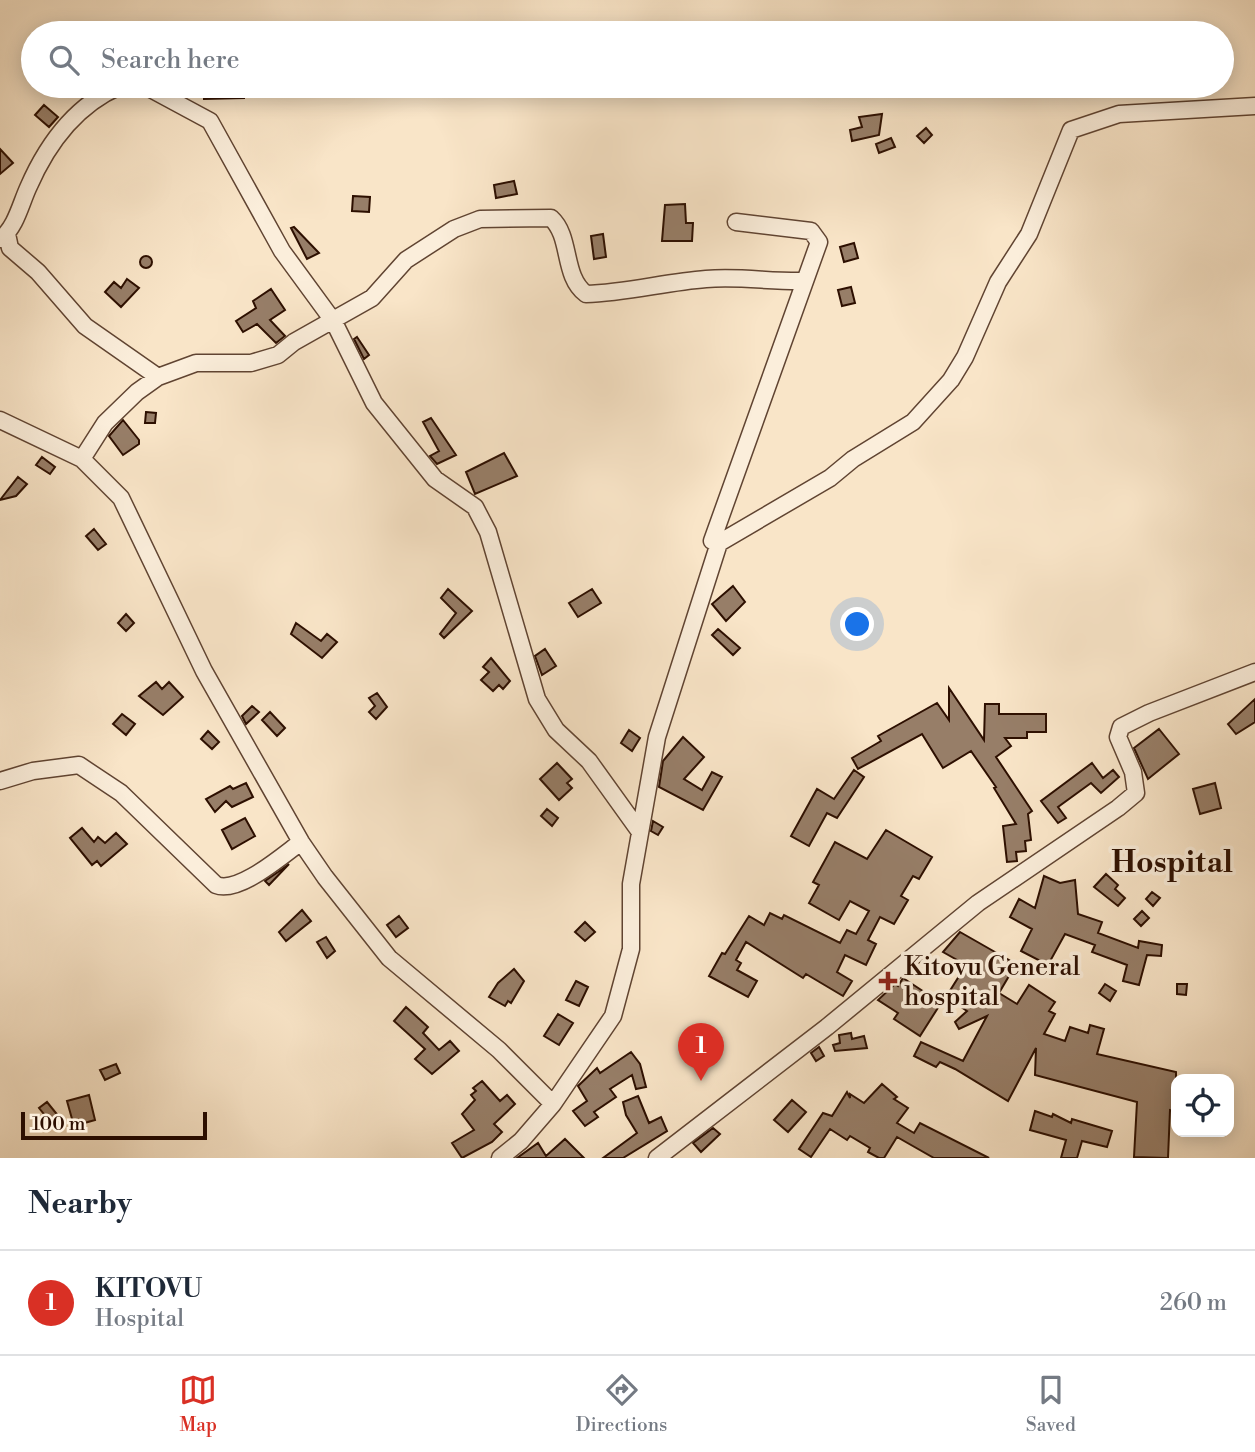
<!DOCTYPE html>
<style>
body{margin:0;font-family:"Libre Bodoni",serif;background:#f6f6f7;color:#1f2937}
.controls{position:absolute;right:21px;bottom:21px;display:grid;overflow:hidden;border-radius:14px;box-shadow:0 4px 18px #0003}
.controls button{width:63px;height:63px;display:grid;place-items:center;padding:0;border:0;border-bottom:2px solid #e0e1e3;background:#fff;color:#1f2937;font:35px sans-serif}
.scale{position:absolute;left:21px;bottom:18px;width:186px;box-sizing:border-box;padding-left:7px;border:4px solid #2d0f00;border-top:0;font-size:19px;line-height:24px;white-space:nowrap;color:#2d0f00;-webkit-text-stroke:5px #fbeedb;paint-order:stroke}
.you{position:absolute;left:858px;top:625px;width:24px;height:24px;margin:-18px;border:5px solid #fff;border-radius:50%;background:#1a73e8;box-shadow:0 0 0 10px #1a73e833}
.badge{display:grid;place-items:center;width:46px;height:46px;border-radius:50%;background:#d93025;color:#fff;font-size:23px;font-weight:700}
.pin{position:absolute;translate:-50% -58px;filter:drop-shadow(0 2px 4px #0008)}
.pin::after{content:'';position:absolute;top:37px;width:24px;height:21px;background:inherit;clip-path:polygon(0 0,100% 0,50% 100%)}
.list{margin:0;padding:0;list-style:none}
h2{display:flex;justify-content:space-between;align-items:center;height:91px;margin:0;padding:0 28px;font-size:30px}
h2 small{font-size:23px;font-weight:400;color:#747a83}
.list li{display:grid;grid-template-columns:46px 1fr auto;gap:21px;align-items:center;box-sizing:border-box;height:105px;padding:0 28px;border-top:2px solid #e0e1e3}
.list b{display:block;font-size:26px;white-space:nowrap}
.list p{margin:0;font-size:23px;white-space:nowrap;color:#747a83}
.list em{font-size:23px;font-style:normal;color:#747a83}
.icon{flex:none;width:38px;height:38px;fill:none;stroke:currentColor;stroke-width:2;stroke-linecap:round;stroke-linejoin:round}
.map{position:relative;flex:none;width:1255px;height:1158px;overflow:hidden}
.search{position:absolute;background:#fff;box-shadow:0 4px 18px #0003;left:21px;right:21px;top:21px;height:77px;display:flex;align-items:center;gap:18px;box-sizing:border-box;padding:0 24px;border-radius:38px;color:#747a83;font-size:26px}
.sheet{height:196px;background:#fff}
nav{display:flex;justify-content:space-around;align-items:center;box-sizing:border-box;height:98px;border-top:2px solid #e0e1e3;background:#fff;font-size:19px;color:#747a83}
nav a{display:grid;justify-items:center;gap:4px}
nav .on{color:#d93025}
.map>svg:first-child{display:block}
.building{fill:#977e68;stroke:#2d0f00;stroke-width:2}
.lines{fill:none;stroke-linecap:round;stroke-linejoin:round}
.minor-casing{stroke:#604432;stroke-width:19}
.minor{stroke:#fbeedb;stroke-width:16}
.poi-dot{fill:#8f2418;stroke:#fbeedb;stroke-width:2.5}
.labels{text-anchor:middle;stroke-width:7;stroke-linejoin:round;paint-order:stroke}
.poi-label{font-size:26px;fill:#2d0f00;stroke:#fbeedb;text-anchor:start}
.quarter-label{font-size:30px;font-weight:bold;fill:#2d0f00;stroke:#fbeedb}
</style>
<div class="map">
<svg width="1255" height="1158" viewBox="0 0 1255 1158">
<rect width="100%" height="100%" fill="#f9e5c8"/>
<filter id="stains"><feTurbulence type="fractalNoise" baseFrequency=".00286" numOctaves="4"/><feColorMatrix values="0 0 0 0 .2 0 0 0 0 .09 0 0 0 0 .02 0 0 0 .5 -.17"/></filter>
<radialGradient id="worn" r=".72"><stop offset=".6" stop-color="#630" stop-opacity="0"/><stop offset="1" stop-color="#630" stop-opacity=".3"/></radialGradient>
<path class="building" d="M 204,86 L 244,86 L 244,98 L 204,99 Z
M 44,105 L 58,117 L 49,127 L 35,115 Z
M 882,114 L 879,135 L 852,141 L 850,130 L 862,127 L 859,117 Z
M 926,128 L 932,135 L 924,143 L 917,136 Z
M 891,138 L 895,147 L 879,153 L 876,144 Z
M 0,149 L 13,163 L 0,174 Z
M 514,181 L 517,194 L 496,198 L 494,185 Z
M 353,196 L 370,197 L 369,212 L 352,211 Z
M 685,204 L 686,223 L 693,223 L 692,241 L 662,241 L 665,205 Z
M 294,227 L 319,253 L 307,259 L 291,228 Z
M 603,234 L 606,257 L 594,259 L 591,236 Z
M 854,243 L 858,258 L 844,262 L 840,247 Z
M140 262a6 6 0 1 1 12 0a6 6 0 1 1-12 0Z
M 127,279 L 139,288 L 121,307 L 105,292 L 114,282 L 121,288 Z
M 851,287 L 855,303 L 842,306 L 838,290 Z
M 271,289 L 285,310 L 270,320 L 285,336 L 276,343 L 257,324 L 243,332 L 236,321 L 256,308 L 253,301 Z
M 357,337 L 369,355 L 364,359 L 354,339 Z
M 146,412 L 156,413 L 155,423 L 145,423 Z
M 431,418 L 456,455 L 437,464 L 430,456 L 439,451 L 423,422 Z
M 123,420 L 139,440 L 139,444 L 123,455 L 109,436 Z
M 504,453 L 517,476 L 475,494 L 466,472 Z
M 42,457 L 55,467 L 50,474 L 36,465 Z
M 18,477 L 27,484 L 16,496 L 0,500 Z
M 94,529 L 106,544 L 98,550 L 86,536 Z
M 733,586 L 745,602 L 726,621 L 712,604 Z
M 448,589 L 472,611 L 444,638 L 440,634 L 456,613 L 441,598 Z
M 592,589 L 601,603 L 578,617 L 569,603 Z
M 126,614 L 134,623 L 126,631 L 118,623 Z
M 296,623 L 321,641 L 327,634 L 337,642 L 322,658 L 291,634 Z
M 718,629 L 740,648 L 733,655 L 712,635 Z
M 545,649 L 556,666 L 542,675 L 535,656 Z
M 491,658 L 510,681 L 503,689 L 499,685 L 493,691 L 481,680 L 489,672 L 483,667 Z
M 156,682 L 162,689 L 169,682 L 183,697 L 163,715 L 139,696 Z
M 949,688 L 984,740 L 985,704 L 999,704 L 999,714 L 1046,714 L 1046,732 L 1027,732 L 1027,738 L 1005,738 L 1011,746 L 996,757 L 1032,811 L 1028,814 L 1031,840 L 1025,841 L 1026,851 L 1016,852 L 1017,861 L 1007,862 L 1003,826 L 1016,824 L 994,788 L 996,787 L 971,751 L 943,768 L 922,734 L 858,769 L 852,758 L 881,741 L 878,736 L 937,703 L 949,720 Z
M 377,693 L 387,707 L 376,719 L 369,712 L 375,706 L 369,698 Z
M 1255,699 L 1255,722 L 1236,734 L 1228,724 Z
M 252,706 L 259,712 L 246,724 L 242,716 Z
M 270,712 L 285,728 L 277,736 L 262,720 Z
M 122,714 L 135,724 L 126,735 L 113,724 Z
M 1159,729 L 1179,754 L 1148,779 L 1134,748 Z
M 629,730 L 640,738 L 632,751 L 621,743 Z
M 208,731 L 219,742 L 212,749 L 201,739 Z
M 683,737 L 704,757 L 684,779 L 702,790 L 712,772 L 722,777 L 703,810 L 659,787 L 663,761 Z
M 557,763 L 572,779 L 567,783 L 572,788 L 559,800 L 540,779 Z
M 1092,763 L 1103,778 L 1113,770 L 1119,777 L 1101,793 L 1091,783 L 1058,807 L 1066,818 L 1058,823 L 1041,801 Z
M 854,770 L 864,777 L 837,818 L 827,813 L 809,846 L 791,836 L 817,789 L 834,799 Z
M 246,783 L 253,797 L 232,807 L 226,801 L 215,812 L 206,799 L 230,786 L 233,789 Z
M 1215,783 L 1221,808 L 1200,814 L 1193,789 Z
M 547,809 L 558,818 L 552,826 L 541,816 Z
M 245,818 L 255,836 L 232,849 L 222,830 Z
M 653,821 L 663,827 L 658,835 L 651,831 Z
M 82,828 L 94,842 L 98,837 L 105,843 L 116,833 L 127,844 L 101,866 L 97,861 L 92,865 L 70,838 Z
M 886,830 L 932,857 L 919,879 L 913,876 L 901,896 L 908,900 L 894,924 L 880,917 L 868,940 L 876,944 L 866,965 L 845,955 L 837,972 L 852,981 L 843,996 L 806,974 L 803,978 L 746,942 L 736,960 L 741,963 L 737,970 L 757,981 L 748,997 L 709,976 L 722,953 L 725,954 L 749,916 L 764,925 L 770,913 L 782,919 L 784,915 L 840,943 L 847,930 L 856,934 L 869,911 L 850,901 L 839,920 L 809,903 L 819,885 L 813,882 L 835,842 L 867,859 Z
M 289,864 L 269,885 L 265,881 L 278,872 Z
M 1106,874 L 1118,885 L 1115,889 L 1125,898 L 1118,906 L 1094,887 Z
M 1044,876 L 1060,883 L 1075,880 L 1078,914 L 1102,922 L 1098,933 L 1138,948 L 1139,941 L 1162,945 L 1161,956 L 1147,955 L 1139,985 L 1123,981 L 1127,965 L 1092,952 L 1095,945 L 1065,934 L 1048,965 L 1021,951 L 1032,929 L 1010,917 L 1019,899 L 1035,908 Z
M 1152,892 L 1160,898 L 1153,906 L 1146,899 Z
M 302,910 L 311,921 L 286,941 L 279,932 Z
M 1142,911 L 1149,918 L 1141,926 L 1134,919 Z
M 399,916 L 408,928 L 396,937 L 387,925 Z
M 585,922 L 595,932 L 585,941 L 575,932 Z
M 960,932 L 1016,964 L 999,993 L 1017,1004 L 1029,985 L 1055,1002 L 1049,1011 L 1055,1014 L 1044,1034 L 1065,1041 L 1070,1027 L 1088,1033 L 1090,1025 L 1104,1029 L 1097,1054 L 1176,1072 L 1176,1112 L 1170,1110 L 1168,1158 L 1134,1157 L 1137,1102 L 1035,1075 L 1036,1048 L 1008,1101 L 955,1069 L 940,1062 L 936,1067 L 914,1056 L 921,1042 L 963,1061 L 987,1016 L 959,1029 L 955,1022 L 967,1011 L 946,997 L 966,965 L 943,952 Z
M 326,937 L 335,951 L 327,958 L 317,942 Z
M 514,969 L 524,981 L 511,1003 L 508,1001 L 505,1006 L 489,997 L 498,983 Z
M 903,978 L 941,1003 L 920,1036 L 894,1019 L 898,1013 L 878,1000 L 895,984 L 898,986 Z
M 576,981 L 588,987 L 579,1006 L 566,1000 Z
M 1105,984 L 1116,991 L 1110,1001 L 1099,993 Z
M 1177,984 L 1187,984 L 1186,995 L 1177,994 Z
M 406,1007 L 428,1027 L 423,1033 L 439,1050 L 450,1041 L 459,1051 L 432,1074 L 415,1059 L 425,1049 L 394,1021 Z
M 558,1014 L 573,1023 L 559,1045 L 544,1036 Z
M 851,1033 L 852,1039 L 864,1036 L 867,1048 L 835,1051 L 833,1045 L 840,1043 L 839,1035 Z
M 819,1047 L 824,1056 L 816,1061 L 811,1053 Z
M 631,1052 L 640,1064 L 646,1087 L 636,1089 L 632,1075 L 610,1089 L 616,1097 L 594,1112 L 598,1117 L 585,1126 L 573,1111 L 587,1101 L 578,1086 L 597,1068 L 600,1073 Z
M 116,1064 L 120,1073 L 105,1080 L 100,1070 Z
M 482,1081 L 500,1101 L 507,1095 L 515,1104 L 494,1124 L 502,1132 L 492,1142 L 462,1158 L 452,1143 L 474,1130 L 462,1114 L 475,1100 L 471,1095 L 476,1091 L 473,1088 Z
M 882,1084 L 897,1097 L 894,1099 L 908,1108 L 897,1123 L 914,1133 L 920,1123 L 989,1158 L 934,1158 L 897,1137 L 884,1158 L 879,1158 L 868,1152 L 870,1148 L 850,1136 L 847,1140 L 830,1129 L 811,1157 L 799,1149 L 823,1113 L 832,1116 L 847,1092 L 850,1098 L 850,1094 L 864,1103 Z
M 89,1095 L 95,1120 L 74,1126 L 67,1101 Z
M 638,1096 L 649,1123 L 661,1117 L 667,1131 L 623,1158 L 603,1158 L 637,1133 L 626,1115 L 623,1102 Z
M 792,1100 L 806,1112 L 788,1132 L 774,1120 Z
M 47,1102 L 64,1123 L 44,1130 L 41,1121 L 47,1118 L 39,1108 Z
M 1035,1111 L 1052,1117 L 1053,1114 L 1071,1123 L 1072,1119 L 1112,1131 L 1107,1147 L 1082,1141 L 1077,1158 L 1061,1158 L 1066,1140 L 1030,1130 Z
M 713,1128 L 720,1134 L 701,1152 L 693,1143 Z
M 565,1139 L 584,1158 L 517,1158 L 538,1143 L 546,1156 Z"/>
<g class="lines">
<defs>
<path id="minor" d="M 145,86 L 210,121 L 282,251 L 334,322 L 374,403 L 435,479 L 475,507 L 488,532 L 537,699 L 556,730 L 589,761 L 640,832
M 7,234 L 10,248 L 38,272 L 85,326 L 158,377
M 1,239 C 16,226 20,206 28,188 C 47,144 76,105 120,86
M 0,420 L 82,459 L 121,498 L 204,671 L 301,842 L 325,877 L 389,958 L 499,1050 L 553,1104
M 82,459 L 105,423 L 137,392 L 158,377 L 196,363 L 251,363 L 278,355 L 294,342 L 372,298 L 406,260 L 454,229 L 480,219 L 551,218 C 572,237 562,276 586,294 C 626,293 666,282 706,279 C 740,276 771,282 805,281
M 719,543 L 830,478 L 853,459 L 913,422 L 951,380 L 965,357 L 998,282 L 1029,234 L 1071,130 L 1119,114 L 1255,106
M 0,781 L 33,771 L 79,765 L 121,793 L 216,885 C 239,894 283,855 301,842
M 500,1158 L 521,1141 L 553,1104 L 613,1016 L 631,949 L 631,884 L 657,737 L 719,543 L 712,541 L 819,242 L 811,231 L 736,222
M 657,1158 L 827,1027 L 978,903 L 1118,808 L 1136,793 L 1133,772 L 1118,737 L 1121,727 L 1149,713 L 1255,672"/>
</defs>
<use href="#minor" class="minor-casing"/>
<use href="#minor" class="minor"/>
</g>
<path class="poi-dot" d="M884.5 970.5h7v7h7v7h-7v7h-7v-7h-7v-7h7z"/>
<g class="labels">
<g class="poi-label">
<text x="904" y="975">Kitovu General<tspan x="904" dy="30">hospital</tspan></text>
</g>
<g class="quarter-label">
<text x="1172" y="872">Hospital</text>
</g>
</g>
<rect width="100%" height="100%" filter="url(#stains)"/>
<rect width="100%" height="100%" fill="url(#worn)"/>
</svg>
<div class="controls">
<button><svg class="icon" aria-label="locate" viewBox="0 0 24 24"><circle cx="12" cy="12" r="6"/><path d="M12 2v4M12 18v4M2 12h4M18 12h4"/></svg></button>
</div>
<div class="scale">100 m</div>
<div class="you"></div>
<div class="pin badge" style="left:701px;top:1081px">1</div>
<div class="search"><svg class="icon" aria-label="search" viewBox="0 0 24 24"><circle cx="10" cy="10" r="6"/><path d="M15 15l6 6"/></svg>Search here</div>
</div>
<section class="sheet">
<h2>Nearby<small></small></h2>
<ul class="list">
<li><span class="badge">1</span><div><b>KITOVU</b><p>Hospital</p></div><em>260 m</em></li>
</ul>
</section>
<nav>
<a class="on"><svg class="icon" aria-label="map" viewBox="0 0 24 24"><path d="M3 6l6-2 6 2 6-2v14l-6 2-6-2-6 2zM9 4v14M15 6v14"/></svg>Map</a>
<a><svg class="icon" aria-label="directions" viewBox="0 0 24 24"><path d="M12 3l9 9-9 9-9-9zM9 14v-3h6M13 9l2 2-2 2"/></svg>Directions</a>
<a><svg class="icon" aria-label="saved" viewBox="0 0 24 24"><path d="M7 4h10v16l-5-4-5 4z"/></svg>Saved</a>
</nav>
